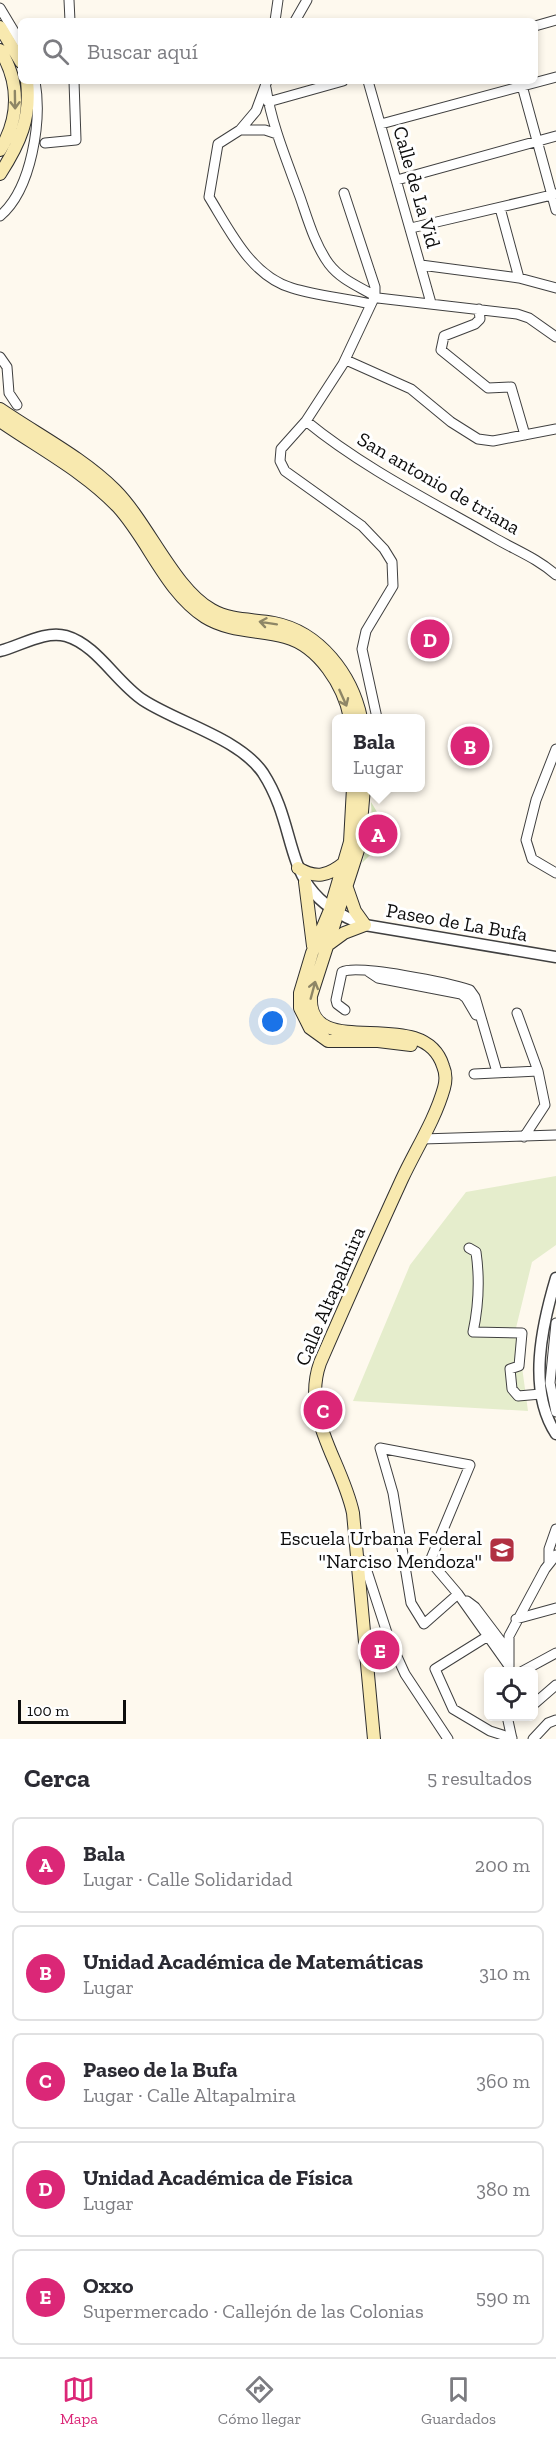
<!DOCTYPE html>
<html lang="es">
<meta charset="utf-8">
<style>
body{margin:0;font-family:"Zilla Slab",serif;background:#f7f7f7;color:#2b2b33}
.controls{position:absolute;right:18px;bottom:18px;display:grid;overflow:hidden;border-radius:9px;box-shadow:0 3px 9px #0003}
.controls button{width:54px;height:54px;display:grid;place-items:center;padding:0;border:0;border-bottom:2px solid #e1e1e2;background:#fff;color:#2b2b33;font:30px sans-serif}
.scale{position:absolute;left:18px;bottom:15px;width:108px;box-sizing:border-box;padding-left:6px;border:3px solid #0d0d0d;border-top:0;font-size:16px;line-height:21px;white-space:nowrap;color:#0d0d0d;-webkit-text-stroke:4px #fff;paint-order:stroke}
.you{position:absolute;left:273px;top:1022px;width:21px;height:21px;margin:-15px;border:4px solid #fff;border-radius:50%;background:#1a73e8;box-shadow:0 0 0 9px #1a73e833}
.badge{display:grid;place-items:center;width:39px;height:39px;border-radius:50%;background:#db2777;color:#fff;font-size:20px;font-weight:700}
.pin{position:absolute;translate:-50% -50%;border:3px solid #fff;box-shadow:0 2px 6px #0006}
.popup{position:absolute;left:332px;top:714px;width:93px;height:78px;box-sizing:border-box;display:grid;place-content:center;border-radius:9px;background:#fff;filter:drop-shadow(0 2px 4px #0005);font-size:20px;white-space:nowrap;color:#7c7c81}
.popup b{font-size:22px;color:#2b2b33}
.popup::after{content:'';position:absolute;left:50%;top:100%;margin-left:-12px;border:12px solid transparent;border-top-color:#fff}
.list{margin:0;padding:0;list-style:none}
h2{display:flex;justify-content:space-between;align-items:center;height:78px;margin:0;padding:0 24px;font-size:26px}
h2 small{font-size:20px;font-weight:400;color:#7c7c81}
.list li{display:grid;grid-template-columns:39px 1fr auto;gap:18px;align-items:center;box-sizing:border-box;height:96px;margin:0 12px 12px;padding:0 12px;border:2px solid #e1e1e2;border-radius:9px}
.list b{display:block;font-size:22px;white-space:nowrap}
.list p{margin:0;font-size:20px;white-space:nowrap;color:#7c7c81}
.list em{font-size:20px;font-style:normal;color:#7c7c81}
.icon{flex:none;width:33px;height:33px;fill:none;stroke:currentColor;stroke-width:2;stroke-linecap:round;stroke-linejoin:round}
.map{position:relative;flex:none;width:556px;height:1739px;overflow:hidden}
.search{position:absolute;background:#fff;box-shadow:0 3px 9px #0003;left:18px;right:18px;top:18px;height:66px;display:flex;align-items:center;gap:15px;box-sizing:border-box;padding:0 21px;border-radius:9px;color:#7c7c81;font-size:22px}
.sheet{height:618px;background:#fff}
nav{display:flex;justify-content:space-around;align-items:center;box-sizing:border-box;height:84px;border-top:2px solid #e1e1e2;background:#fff;font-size:16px;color:#7c7c81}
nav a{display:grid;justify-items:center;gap:3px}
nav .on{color:#db2777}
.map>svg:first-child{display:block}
.green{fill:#d5e5bb}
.pitch{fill:#e5edcc}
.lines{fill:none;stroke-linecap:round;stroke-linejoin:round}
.minor-casing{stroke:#404040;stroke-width:11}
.tertiary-casing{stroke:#404040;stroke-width:13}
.secondary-casing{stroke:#2f2f2f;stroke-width:14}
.minor{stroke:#fff;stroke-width:9}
.tertiary{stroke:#fff;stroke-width:10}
.secondary{stroke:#f8e9af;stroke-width:12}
.oneway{stroke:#8e8666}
.labels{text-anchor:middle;stroke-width:6;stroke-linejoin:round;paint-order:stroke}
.street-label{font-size:20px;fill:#0d0d0d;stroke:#fff}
.poi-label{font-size:20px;fill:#0d0d0d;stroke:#fff;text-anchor:end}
</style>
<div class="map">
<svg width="556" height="1739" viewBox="0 0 556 1739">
<rect width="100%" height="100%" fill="#fef9ee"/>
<path class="green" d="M 371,802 C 392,836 390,836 362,863 L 372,826 Z"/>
<path class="pitch" d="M 556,1176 L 556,1245 L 532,1262 L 516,1328 L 526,1329 L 522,1367 L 528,1411 L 353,1401 L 410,1265 L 466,1192 Z"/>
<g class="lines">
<defs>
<path id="minor" d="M 69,0 L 70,21
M 0,8 L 21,43
M 275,21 L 278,0
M 295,21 L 307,0
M 535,26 L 556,20
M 267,81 L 256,111 L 240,130 L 218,144 L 209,197 C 230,231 251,276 292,288 C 318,296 345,298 370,304
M 368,81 L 431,303
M 521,82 L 556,210
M 266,88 C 272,126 287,161 300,197 C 308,220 315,245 329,264 C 342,281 361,287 378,298 L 517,314 L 529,318 L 556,337
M 268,102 L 343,81
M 381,124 L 556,77
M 240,130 L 265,130 L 277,134
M 45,143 L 76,140 L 74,81
M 397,180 L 556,136
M 344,193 L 375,287 L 375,296 L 343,364 L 306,421 L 281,449 L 280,461 L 285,471 L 362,526 L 384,549 L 392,562 L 393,586 L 366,631 L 362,649 L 377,718
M 500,208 L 519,278
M 0,216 C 32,189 42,120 35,81
M 411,228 L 556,194
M 421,265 L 519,278 L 556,288
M 479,309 L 480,319 L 475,324 L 444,336 L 441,350 L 488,388 L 511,387 L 525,435
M 0,357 L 7,367 L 9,393 L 17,405
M 346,360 L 411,389 L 451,422 L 478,439 L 493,441 L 556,429
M 306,421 C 362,467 430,501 493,537 C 515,550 537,558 556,575
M 556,749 L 536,800 L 526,840 L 532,859 L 556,873
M 369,972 L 378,978 L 461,994 L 466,998 L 476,1015
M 345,1010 L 337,1004 L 336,1000 L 342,972 C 357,964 450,983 470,990 L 475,997 L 497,1072
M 517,1013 L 538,1071 L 545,1105 L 524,1137
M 474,1074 L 538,1071
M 422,1139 L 556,1135
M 469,1248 L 476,1252 C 480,1280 479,1304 473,1332 L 522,1333 L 519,1366 L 510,1369 L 512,1389 L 518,1396 L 541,1394
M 556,1323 L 550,1383 L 556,1412
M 357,1557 L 364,1562 L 389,1639 L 405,1674 L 448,1739
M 549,1563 L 549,1549 L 556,1529
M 458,1594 L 424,1624 L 411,1603 L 393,1493 L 380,1448 L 470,1465 L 430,1561 L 458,1594 L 509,1666
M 467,1601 L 475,1607 L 509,1652
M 516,1619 L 556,1608
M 488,1636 L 435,1669 L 453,1709 L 490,1731 L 512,1738
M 509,1666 L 509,1636 L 545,1569 L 556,1555
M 521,1672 L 556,1653
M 534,1704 L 556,1685
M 507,1716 L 512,1739
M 533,1739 L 548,1723 L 556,1720"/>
<path id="tertiary" d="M 0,651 C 20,646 45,630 66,636 C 97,645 116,682 143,700 C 178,723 239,738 263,773 C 303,835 277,894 365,925 L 556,957
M 556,1278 C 542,1325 527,1390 556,1434"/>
<path id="secondary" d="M 0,27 L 21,62
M 0,50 C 20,82 20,118 0,150
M 0,174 C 20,143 31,118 27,81
M 0,409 C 38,435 83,458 115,490 C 148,523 174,589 212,610 C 231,621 254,619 274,623 C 320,632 352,675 361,718
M 0,421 C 39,448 85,472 118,507 C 149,541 166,592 205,617 C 229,632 259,630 285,637 C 319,646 344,686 350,718
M 353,788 L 350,842 L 330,910 L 312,953 L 300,993 L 300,1008 L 310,1028 L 328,1041 L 378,1041 L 411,1045
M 364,788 L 359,847 L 311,996 C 307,1065 423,1002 443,1066 C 446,1073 446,1081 444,1088 C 435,1120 416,1149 402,1179 C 374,1240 347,1301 320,1363 C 301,1417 342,1461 353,1513 L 374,1739
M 298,868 C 316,879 328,876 344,863
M 305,882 L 313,946
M 329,944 L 344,933 L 365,925 L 355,911 L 347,888"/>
</defs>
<use href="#minor" class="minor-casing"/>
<use href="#tertiary" class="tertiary-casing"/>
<use href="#secondary" class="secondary-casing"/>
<use href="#minor" class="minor"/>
<use href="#tertiary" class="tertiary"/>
<use href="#secondary" class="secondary"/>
</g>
<defs><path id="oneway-shaft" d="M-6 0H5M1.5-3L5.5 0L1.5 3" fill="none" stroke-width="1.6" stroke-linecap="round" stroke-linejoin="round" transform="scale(1.5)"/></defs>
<g class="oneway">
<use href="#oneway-shaft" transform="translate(15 100) rotate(89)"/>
<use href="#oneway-shaft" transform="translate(268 623) rotate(-171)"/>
<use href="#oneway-shaft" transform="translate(343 698) rotate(66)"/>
<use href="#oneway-shaft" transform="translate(313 990) rotate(-75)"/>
</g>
<defs>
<symbol id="school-square" viewBox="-11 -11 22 22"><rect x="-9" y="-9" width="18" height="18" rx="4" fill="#b13142" stroke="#fff"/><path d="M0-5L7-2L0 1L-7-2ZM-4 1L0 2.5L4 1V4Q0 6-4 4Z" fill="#fff"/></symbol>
</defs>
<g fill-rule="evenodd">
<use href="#school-square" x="487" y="1535" width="30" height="30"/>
</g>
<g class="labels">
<g class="street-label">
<text transform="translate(417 187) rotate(74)" y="7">Calle de La Vid</text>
<text transform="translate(439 483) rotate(30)" y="7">San antonio de triana</text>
<text transform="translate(457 922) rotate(10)" y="7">Paseo de La Bufa</text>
<text transform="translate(330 1296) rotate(-67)" y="7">Calle Altapalmira</text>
</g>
<g class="poi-label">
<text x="482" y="1545">Escuela Urbana Federal<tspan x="482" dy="23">"Narciso Mendoza"</tspan></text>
</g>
</g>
</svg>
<div class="controls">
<button><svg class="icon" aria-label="locate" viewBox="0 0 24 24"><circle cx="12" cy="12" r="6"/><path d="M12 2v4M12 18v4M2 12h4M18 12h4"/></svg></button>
</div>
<div class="scale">100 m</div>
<div class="you"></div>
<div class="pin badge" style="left:378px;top:834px">A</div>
<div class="popup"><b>Bala</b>Lugar</div>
<div class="pin badge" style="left:470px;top:746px">B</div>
<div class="pin badge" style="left:323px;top:1410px">C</div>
<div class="pin badge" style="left:430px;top:639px">D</div>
<div class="pin badge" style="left:380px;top:1650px">E</div>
<div class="search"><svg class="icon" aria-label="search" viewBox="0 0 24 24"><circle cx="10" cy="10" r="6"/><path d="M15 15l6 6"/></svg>Buscar aquí</div>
</div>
<section class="sheet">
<h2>Cerca<small>5 resultados</small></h2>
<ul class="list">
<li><span class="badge">A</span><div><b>Bala</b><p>Lugar · Calle Solidaridad</p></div><em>200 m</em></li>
<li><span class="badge">B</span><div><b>Unidad Académica de Matemáticas</b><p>Lugar</p></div><em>310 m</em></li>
<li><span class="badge">C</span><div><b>Paseo de la Bufa</b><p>Lugar · Calle Altapalmira</p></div><em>360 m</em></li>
<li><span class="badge">D</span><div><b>Unidad Académica de Física</b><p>Lugar</p></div><em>380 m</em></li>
<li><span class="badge">E</span><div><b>Oxxo</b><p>Supermercado · Callejón de las Colonias</p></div><em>590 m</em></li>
</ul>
</section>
<nav>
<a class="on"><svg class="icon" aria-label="map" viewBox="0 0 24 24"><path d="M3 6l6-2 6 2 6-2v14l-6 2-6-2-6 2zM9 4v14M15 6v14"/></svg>Mapa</a>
<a><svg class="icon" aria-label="directions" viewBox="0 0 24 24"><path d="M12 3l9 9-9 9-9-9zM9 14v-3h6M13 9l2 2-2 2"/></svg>Cómo llegar</a>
<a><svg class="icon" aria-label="saved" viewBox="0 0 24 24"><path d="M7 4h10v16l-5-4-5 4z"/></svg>Guardados</a>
</nav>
